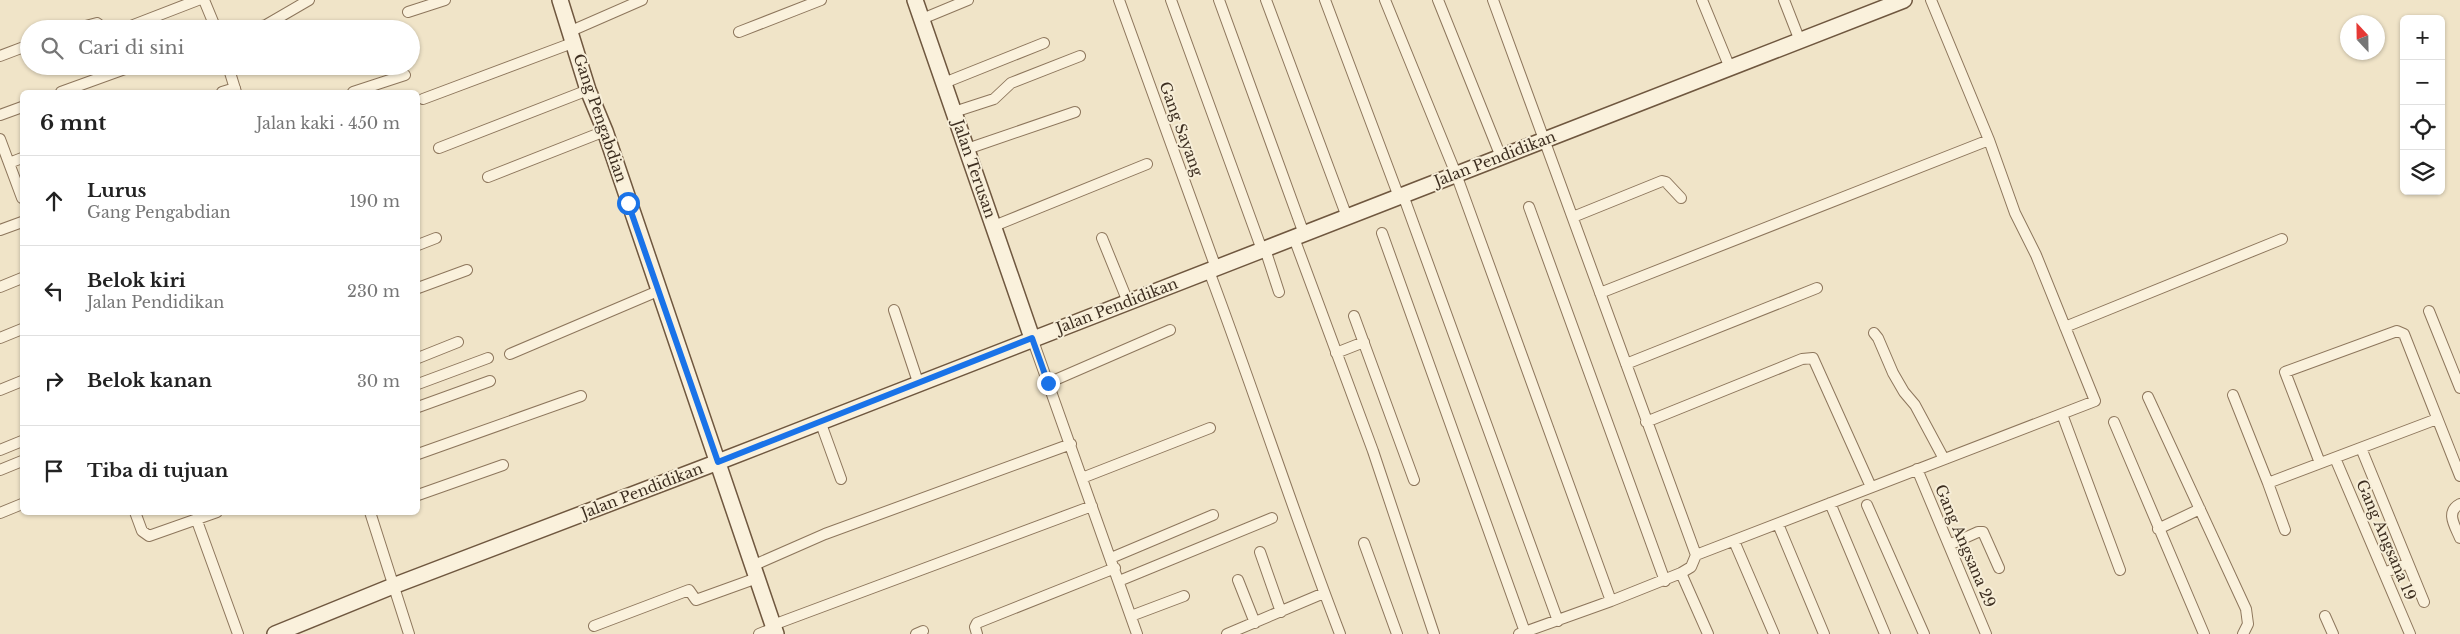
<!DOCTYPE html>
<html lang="id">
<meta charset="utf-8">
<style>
body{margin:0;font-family:"Libre Baskerville",serif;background:#f2f2f2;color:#222}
.controls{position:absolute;right:15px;top:15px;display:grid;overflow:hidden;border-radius:8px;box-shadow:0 1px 4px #0004}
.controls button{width:45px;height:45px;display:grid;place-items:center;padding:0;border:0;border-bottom:1px solid #e0e0e0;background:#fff;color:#222;font:25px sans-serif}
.compass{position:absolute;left:2340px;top:15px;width:45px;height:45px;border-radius:50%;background:#fff;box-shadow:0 1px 4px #0004;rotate:338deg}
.stop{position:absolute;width:15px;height:15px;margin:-11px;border:4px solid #1a73e8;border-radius:50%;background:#fff}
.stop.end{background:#1a73e8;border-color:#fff;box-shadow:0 1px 5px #0008}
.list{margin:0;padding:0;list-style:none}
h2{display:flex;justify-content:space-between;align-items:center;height:65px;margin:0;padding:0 20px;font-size:21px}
h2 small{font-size:16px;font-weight:400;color:#767676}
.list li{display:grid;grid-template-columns:32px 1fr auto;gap:15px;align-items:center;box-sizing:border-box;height:90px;padding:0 20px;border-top:1px solid #e0e0e0}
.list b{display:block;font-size:19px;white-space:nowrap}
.list p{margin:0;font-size:16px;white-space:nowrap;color:#767676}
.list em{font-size:16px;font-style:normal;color:#767676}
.icon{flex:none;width:28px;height:28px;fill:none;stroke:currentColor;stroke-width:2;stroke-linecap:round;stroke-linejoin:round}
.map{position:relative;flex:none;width:2460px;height:634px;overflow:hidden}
.search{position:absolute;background:#fff;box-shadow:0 1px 4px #0004;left:20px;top:20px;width:400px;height:55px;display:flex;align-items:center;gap:12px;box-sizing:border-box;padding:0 18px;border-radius:28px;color:#767676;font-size:19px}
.panel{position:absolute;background:#fff;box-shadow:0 1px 4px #0004;left:20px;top:90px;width:400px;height:425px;border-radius:8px}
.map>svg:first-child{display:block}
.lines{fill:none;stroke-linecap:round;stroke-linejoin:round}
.street-casing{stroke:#8d765c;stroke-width:12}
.secondary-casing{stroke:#6f573f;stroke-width:18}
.street{stroke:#faf1dc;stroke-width:10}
.secondary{stroke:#faf1dc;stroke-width:15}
.route{stroke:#1a73e8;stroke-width:6}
.labels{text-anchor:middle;stroke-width:4;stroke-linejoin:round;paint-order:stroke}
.street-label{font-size:15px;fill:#3d2e20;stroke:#f7eed8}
</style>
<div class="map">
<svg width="2460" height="634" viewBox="0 0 2460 634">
<rect width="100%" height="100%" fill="#f0e4c8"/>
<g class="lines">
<defs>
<path id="street" d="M 204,0 L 216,29
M 1119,0 L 1216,268
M 1171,0 L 1262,250
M 1219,0 L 1304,234
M 1266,0 L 1347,217
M 1325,0 L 1399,197
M 1385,0 L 1456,174 L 1611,601
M 1438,0 L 1501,157
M 1493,0 L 1696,555 L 1691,567 L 1681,573 L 1611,601 L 1519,634
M 1702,0 L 1730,68
M 1784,0 L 1800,41
M 408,12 L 445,0
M 922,19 L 968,0
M 74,29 L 97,23 L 105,29
M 123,29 L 198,0
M 248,29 L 266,25 L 309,0
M 571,31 L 642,0
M 739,32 L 821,0
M 0,56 L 29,45
M 228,66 L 236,92
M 944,83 L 1044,43
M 61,92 L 133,66
M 222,92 L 235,88
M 353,92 L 405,75
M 423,99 L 575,42
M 954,112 L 994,99 L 1011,83 L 1080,56
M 0,115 L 22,107
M 0,139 L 22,198
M 439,148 L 588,90
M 967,149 L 1075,112
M 9,163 L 22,158
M 488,177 L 605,131
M 1403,195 L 1558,621
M 1529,207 L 1665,581
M 1573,217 L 1662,181 L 1666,182 L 1681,198
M 994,226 L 1147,164
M 0,230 L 22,222
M 1382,233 L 1525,632
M 1102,238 L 1128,302
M 1294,238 L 1373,451 L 1434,634
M 418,245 L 436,238
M 1265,249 L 1279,292
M 1209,271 C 1254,391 1294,514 1340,634
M 0,287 L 22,278
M 418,288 L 467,270
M 1600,293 L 1989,140
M 894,310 L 918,382
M 2429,311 L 2460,388
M 1354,316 L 1414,480
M 2065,327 L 2282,239
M 1874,333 L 1878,338 L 1893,373 L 1904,392 L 1915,405 L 1944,459
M 0,338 L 22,329
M 1032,338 L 1137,634
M 1336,353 L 1364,342
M 510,354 L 658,291
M 418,358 L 458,342
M 1626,364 L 1817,288
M 1048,383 L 1170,330
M 418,384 L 488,358
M 0,390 L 22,381
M 2233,395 L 2268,483 L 2437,419
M 2148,397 L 2246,609 L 2248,624 L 2243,634
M 418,407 L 490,381
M 2062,414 L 2120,570
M 820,421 L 841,479
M 1646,422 L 1802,359 L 1813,358 L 1871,487
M 2114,422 L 2204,634
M 2361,448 L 2424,602
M 0,450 L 22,441
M 418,454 L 581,396
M 2335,458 L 2410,634
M 2320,463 L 2285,372 L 2397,331 L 2404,334 L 2460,476
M 1917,469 L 1986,634
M 0,470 L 22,461
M 1082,478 L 1210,428
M 2268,483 L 2285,530
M 418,495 L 503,465
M 1830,503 L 1885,634
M 2460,504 C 2445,512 2455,526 2460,538
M 1867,505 L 1924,634
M 135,512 L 142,531 L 149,536 L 217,512
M 370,512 L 409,634
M 0,513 L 22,504
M 197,521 L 238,634
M 1778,524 L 1824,634
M 2158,529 L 2200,509
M 1734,541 L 1774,634
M 1364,543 L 1397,634
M 1949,545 L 1978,532 L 1983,532 L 1999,568
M 1260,552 L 1281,612
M 1696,555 L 2095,401 L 2036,255 L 2015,213 L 1989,140 L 1931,0
M 1111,558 L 1213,515
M 752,566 L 825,534 L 1071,444
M 1681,573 L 1708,634
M 2384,573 L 2408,563
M 1238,580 L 1255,623
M 1119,581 L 1272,518
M 1131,616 L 1184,596
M 2325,616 L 2333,634
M 773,625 L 1092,506
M 594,626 L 689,590 L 696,600 L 757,578
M 759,634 L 774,628
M 916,634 L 923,631
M 977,634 L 975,627 L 977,623 L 1115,568
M 1227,634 L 1324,593"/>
<path id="secondary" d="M 560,0 L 588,90 L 605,131 L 776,634
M 915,0 L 1032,338
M 275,634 L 393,586 L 718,462 L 1904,0"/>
</defs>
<use href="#street" class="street-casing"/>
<use href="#secondary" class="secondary-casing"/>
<use href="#street" class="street"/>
<use href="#secondary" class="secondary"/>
</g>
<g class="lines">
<path class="route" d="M 628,203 L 718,462 L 1032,338 L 1048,383"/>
</g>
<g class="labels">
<g class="street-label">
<text transform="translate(600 118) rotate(71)" y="5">Gang Pengabdian</text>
<text transform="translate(1181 129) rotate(70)" y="5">Gang Sayang</text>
<text transform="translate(1495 159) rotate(-21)" y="5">Jalan Pendidikan</text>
<text transform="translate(974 169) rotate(71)" y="5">Jalan Terusan</text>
<text transform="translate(1117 306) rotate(-21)" y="5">Jalan Pendidikan</text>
<text transform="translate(642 491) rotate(-21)" y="5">Jalan Pendidikan</text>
<text transform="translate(2386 540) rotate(67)" y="5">Gang Angsana 19</text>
<text transform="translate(1965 546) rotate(67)" y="5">Gang Angsana 29</text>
</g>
</g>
</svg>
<div class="controls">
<button>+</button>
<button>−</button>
<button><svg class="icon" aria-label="locate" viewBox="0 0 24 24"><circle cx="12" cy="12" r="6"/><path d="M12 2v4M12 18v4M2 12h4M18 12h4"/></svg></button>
<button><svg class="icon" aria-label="layers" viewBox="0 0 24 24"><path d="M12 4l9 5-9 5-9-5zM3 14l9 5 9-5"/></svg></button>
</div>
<svg class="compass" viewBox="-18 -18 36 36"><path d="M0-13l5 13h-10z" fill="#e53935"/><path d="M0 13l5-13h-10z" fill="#767676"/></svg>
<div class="stop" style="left:628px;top:203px"></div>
<div class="stop end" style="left:1048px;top:383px"></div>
<div class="search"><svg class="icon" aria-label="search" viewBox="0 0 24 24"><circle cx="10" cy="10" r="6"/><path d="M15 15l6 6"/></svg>Cari di sini</div>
<section class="panel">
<h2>6 mnt<small>Jalan kaki · 450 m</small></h2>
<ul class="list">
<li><svg class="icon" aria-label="ahead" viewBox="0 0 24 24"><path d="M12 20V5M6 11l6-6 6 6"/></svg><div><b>Lurus</b><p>Gang Pengabdian</p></div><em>190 m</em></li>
<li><svg class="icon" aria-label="left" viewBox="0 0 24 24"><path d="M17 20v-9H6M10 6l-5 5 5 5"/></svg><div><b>Belok kiri</b><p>Jalan Pendidikan</p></div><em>230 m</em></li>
<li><svg class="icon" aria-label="right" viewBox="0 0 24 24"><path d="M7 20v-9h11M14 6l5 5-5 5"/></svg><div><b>Belok kanan</b></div><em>30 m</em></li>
<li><svg class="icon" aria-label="arrive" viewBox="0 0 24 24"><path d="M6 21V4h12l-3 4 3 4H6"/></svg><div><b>Tiba di tujuan</b></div></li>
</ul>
</section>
</div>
